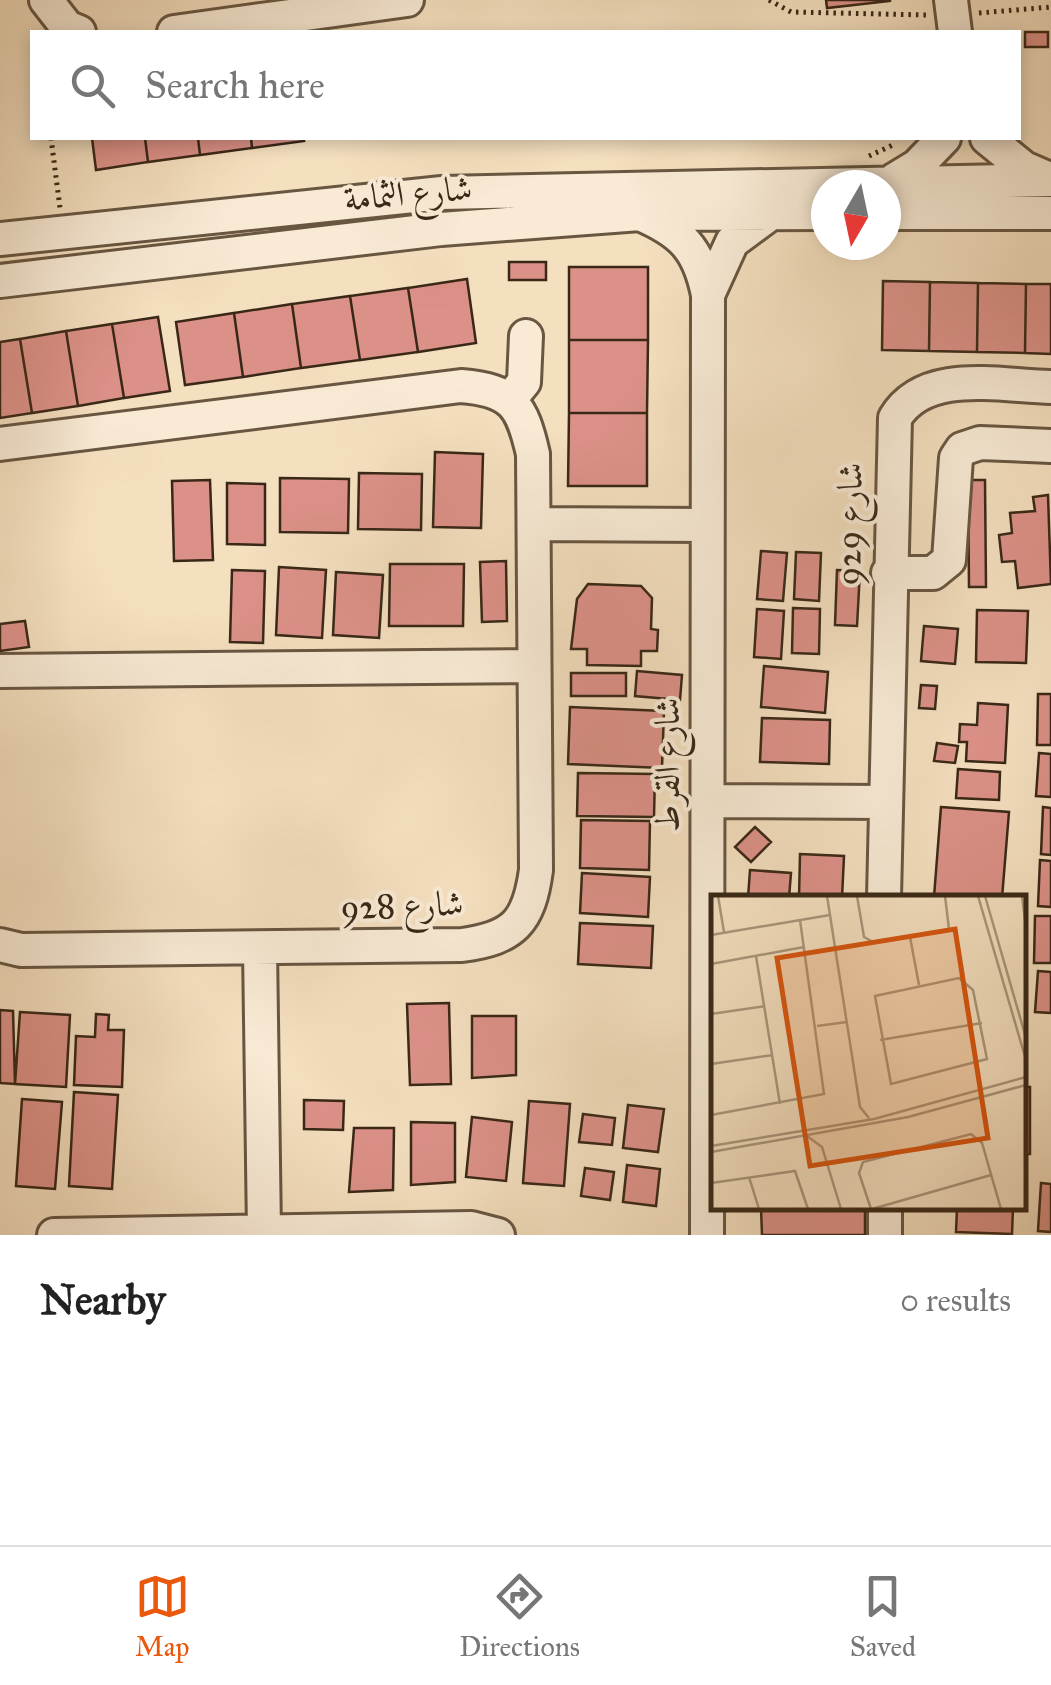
<!DOCTYPE html>
<meta charset="utf-8">
<style>
body{margin:0;font-family:"IM FELL Great Primer",Amiri,serif;background:#f6f6f6;color:#222}
.compass{position:absolute;left:811px;top:170px;width:90px;height:90px;border-radius:50%;background:#fff;box-shadow:0 5px 15px #0003;rotate:189deg}
.list{margin:0;padding:0;list-style:none}
h2{display:flex;justify-content:space-between;align-items:center;height:130px;margin:0;padding:0 40px;font-size:42px}
h2 small{font-size:32px;font-weight:400;color:#767676}
.icon{flex:none;width:55px;height:55px;fill:none;stroke:currentColor;stroke-width:2;stroke-linecap:round;stroke-linejoin:round}
.map{position:relative;flex:none;width:1051px;height:1235px;overflow:hidden}
.search{position:absolute;background:#fff;box-shadow:0 5px 15px #0003;left:30px;right:30px;top:30px;height:110px;display:flex;align-items:center;gap:25px;box-sizing:border-box;padding:0 35px;border-radius:0px;color:#767676;font-size:38px}
.sheet{height:310px;background:#fff}
nav{display:flex;justify-content:space-around;align-items:center;box-sizing:border-box;height:140px;border-top:2px solid #e0e0e0;background:#fff;font-size:28px;color:#767676}
nav a{display:grid;justify-items:center;gap:5px}
nav .on{color:#ea580c}
.map>svg:first-child{display:block}
.building{fill:#dc9188;stroke:#392817;stroke-width:2.5}
.lines{fill:none;stroke-linecap:round;stroke-linejoin:round}
.minor-casing{stroke:#685641;stroke-width:38}
.path{stroke:#392817;stroke-width:5;stroke-dasharray:2.5 5;stroke-linecap:butt}
.minor{stroke:#f8ead5;stroke-width:32}
.labels{text-anchor:middle;stroke-width:8;stroke-linejoin:round;paint-order:stroke}
.street-label{font-size:35px;fill:#392817;stroke:#f8ead5}
.inset-road{fill:none;stroke:#a9967c;stroke-width:2.5}
.view{fill:#d6540d;fill-opacity:0.15;stroke:#d6540d;stroke-width:5}
.inset-edge{fill:none;stroke:#392817;stroke-width:5}
</style>
<div class="map">
<svg width="1051" height="1235" viewBox="0 0 1051 1235">
<rect width="100%" height="100%" fill="#f4dfbf"/>
<filter id="stains"><feTurbulence type="fractalNoise" baseFrequency=".002" numOctaves="4"/><feColorMatrix values="0 0 0 0 .2 0 0 0 0 .09 0 0 0 0 .02 0 0 0 .5 -.17"/></filter>
<radialGradient id="worn" r=".72"><stop offset=".6" stop-color="#630" stop-opacity="0"/><stop offset="1" stop-color="#630" stop-opacity=".3"/></radialGradient>
<path class="building" d="M 826,0 L 890,0 L 890,1 L 827,8 Z
M 1025,32 L 1048,32 L 1048,47 L 1025,47 Z
M 92,138 L 145,138 L 148,162 L 96,170 Z
M 145,138 L 198,138 L 200,155 L 148,162 Z
M 198,138 L 251,138 L 252,148 L 200,155 Z
M 251,138 L 303,138 L 304,141 L 252,148 Z
M 509,262 L 546,262 L 546,280 L 509,280 Z
M 569,267 L 648,267 L 648,340 L 569,340 Z
M 467,279 L 476,343 L 418,352 L 408,288 Z
M 883,281 L 930,282 L 929,351 L 882,350 Z
M 930,282 L 978,283 L 977,352 L 929,351 Z
M 978,283 L 1026,284 L 1025,353 L 977,352 Z
M 1026,284 L 1051,284 L 1051,354 L 1025,353 Z
M 408,288 L 418,352 L 360,360 L 350,296 Z
M 350,296 L 360,360 L 301,368 L 292,304 Z
M 292,304 L 301,368 L 243,377 L 234,313 Z
M 234,313 L 243,377 L 185,385 L 176,322 Z
M 158,317 L 170,391 L 124,398 L 112,324 Z
M 112,324 L 124,398 L 78,406 L 66,331 Z
M 66,331 L 78,406 L 32,413 L 20,339 Z
M 20,339 L 32,413 L 0,418 L 0,342 Z
M 569,340 L 648,340 L 647,413 L 569,413 Z
M 569,413 L 647,413 L 647,486 L 568,486 Z
M 435,452 L 483,454 L 481,528 L 433,527 Z
M 359,473 L 422,474 L 421,530 L 358,529 Z
M 280,478 L 349,479 L 348,533 L 280,532 Z
M 210,480 L 213,560 L 174,561 L 172,481 Z
M 968,480 L 985,480 L 986,587 L 969,587 Z
M 227,483 L 265,484 L 265,545 L 227,544 Z
M 1048,495 L 1051,584 L 1018,588 L 1015,561 L 1002,562 L 999,535 L 1012,533 L 1010,513 L 1035,511 L 1033,497 Z
M 761,551 L 787,553 L 783,601 L 757,599 Z
M 796,552 L 821,553 L 819,601 L 794,599 Z
M 506,561 L 507,621 L 482,622 L 480,562 Z
M 390,564 L 464,564 L 463,626 L 389,626 Z
M 279,567 L 326,570 L 322,638 L 276,635 Z
M 232,570 L 265,571 L 263,643 L 230,642 Z
M 837,570 L 860,571 L 857,626 L 835,625 Z
M 336,572 L 383,575 L 379,638 L 333,635 Z
M 588,584 L 641,586 L 652,598 L 651,629 L 658,630 L 657,651 L 641,651 L 641,666 L 587,665 L 587,649 L 571,649 L 577,599 Z
M 793,608 L 820,609 L 819,654 L 792,653 Z
M 757,609 L 784,611 L 781,659 L 754,657 Z
M 977,610 L 1028,611 L 1026,663 L 976,662 Z
M 25,621 L 29,647 L 0,651 L 0,624 Z
M 924,626 L 958,629 L 955,664 L 921,661 Z
M 764,666 L 828,672 L 825,713 L 761,707 Z
M 637,671 L 682,675 L 680,700 L 635,696 Z
M 571,673 L 626,673 L 626,696 L 571,696 Z
M 921,685 L 937,686 L 935,709 L 919,708 Z
M 1038,694 L 1051,694 L 1051,745 L 1037,745 Z
M 978,703 L 1008,705 L 1005,763 L 966,761 L 967,742 L 959,742 L 960,724 L 977,725 Z
M 570,707 L 664,711 L 662,768 L 568,764 Z
M 762,718 L 830,720 L 829,764 L 760,762 Z
M 937,743 L 958,746 L 955,763 L 934,761 Z
M 1039,753 L 1051,754 L 1051,797 L 1036,796 Z
M 958,769 L 1000,772 L 999,800 L 956,798 Z
M 578,773 L 655,774 L 654,817 L 577,816 Z
M 941,807 L 1009,812 L 1002,898 L 934,897 Z
M 1043,807 L 1051,808 L 1051,855 L 1041,854 Z
M 581,820 L 650,821 L 649,870 L 580,868 Z
M 755,827 L 771,842 L 751,862 L 735,847 Z
M 800,854 L 844,856 L 842,898 L 799,898 Z
M 1040,860 L 1051,861 L 1051,907 L 1038,906 Z
M 750,870 L 791,873 L 789,898 L 748,898 Z
M 582,873 L 650,877 L 648,917 L 580,913 Z
M 1035,916 L 1051,916 L 1051,963 L 1034,963 Z
M 580,923 L 653,926 L 651,968 L 578,964 Z
M 1038,971 L 1051,972 L 1051,1013 L 1035,1012 Z
M 449,1003 L 451,1084 L 410,1085 L 407,1004 Z
M 0,1010 L 13,1011 L 15,1084 L 0,1083 Z
M 20,1012 L 70,1015 L 66,1087 L 15,1084 Z
M 96,1014 L 109,1015 L 108,1030 L 124,1030 L 122,1087 L 74,1085 L 76,1036 L 95,1037 Z
M 472,1016 L 516,1016 L 516,1075 L 472,1078 Z
M 1024,1087 L 1030,1087 L 1030,1154 L 1024,1154 Z
M 74,1092 L 118,1095 L 112,1189 L 69,1186 Z
M 22,1099 L 62,1102 L 55,1189 L 16,1186 Z
M 304,1100 L 344,1101 L 343,1130 L 304,1129 Z
M 529,1101 L 570,1104 L 564,1186 L 523,1183 Z
M 628,1105 L 664,1109 L 658,1152 L 623,1148 Z
M 583,1114 L 615,1118 L 612,1145 L 579,1142 Z
M 472,1117 L 512,1122 L 506,1181 L 466,1177 Z
M 411,1122 L 455,1123 L 455,1182 L 411,1185 Z
M 354,1128 L 394,1128 L 393,1190 L 349,1192 Z
M 627,1165 L 660,1169 L 656,1206 L 623,1202 Z
M 585,1168 L 614,1172 L 610,1200 L 581,1196 Z
M 1041,1183 L 1051,1184 L 1051,1232 L 1038,1231 Z
M 761,1208 L 865,1208 L 865,1235 L 762,1235 Z
M 957,1208 L 1013,1208 L 1012,1234 L 956,1232 Z"/>
<g class="lines">
<defs>
<path id="minor" d="M 46,0 L 67,27 L 79,32
M 951,0 L 955,32
M 174,32 L 407,0
M 987,138 L 1024,168 L 1047,178
M 894,180 L 917,166 L 944,138
M 886,213 L 1051,213
M 640,214 C 682,232 699,249 708,295 L 707,1235
M 0,239 L 442,193 L 1051,180
M 0,281 L 441,229 L 640,214 L 826,213
M 708,295 L 732,242 L 770,214
M 510,399 L 524,382 L 526,336
M 0,444 L 461,386 C 513,390 522,406 533,454 L 536,870 C 529,922 514,938 462,945 L 21,950 L 0,945
M 536,524 L 706,525
M 888,573 L 933,573 L 949,560 L 956,458 L 962,449 L 980,443 L 1051,446
M 0,671 L 534,666
M 707,801 L 883,802
M 884,898 L 895,418 C 925,368 1000,386 1051,387
M 260,948 L 264,1232
M 885,1208 L 885,1235
M 54,1235 L 471,1228 L 498,1235"/>
</defs>
<use href="#minor" class="minor-casing"/>
<path class="path" d="M 769,0 L 791,12 L 928,15
M 979,13 L 1051,7
M 51,138 L 60,208
M 869,156 L 895,144"/>
<use href="#minor" class="minor"/>
</g>
<g class="labels">
<g class="street-label">
<text transform="translate(408 193) rotate(-5)" y="12">شارع الثمامة</text>
<text transform="translate(849 524) rotate(-89)" y="12">شارع 929</text>
<text transform="translate(667 765) rotate(-90)" y="12">شارع القرط</text>
<text transform="translate(402 905) rotate(-2)" y="12">شارع 928</text>
</g>
</g>
<g transform="translate(711 895)">
<rect width="315" height="315" fill="#f4dfbf"/>
<path class="inset-road" d="M 7,1 L 13,37M 116,1 L 149,212 L 158,223M 146,1 L 153,42 L 164,48 L 238,34 L 234,1M 267,1 L 315,165M 274,1 L 315,143M 311,1 L 315,32M 0,40 L 119,20M 199,42 L 208,90M 45,61 L 69,209M 0,69 L 93,52M 248,83 L 262,95 L 276,164 L 180,189 L 164,101 ZM 0,119 L 54,111M 106,131 L 136,127M 169,145 L 271,128M 0,169 L 62,160M 0,220 L 113,199 L 89,25M 96,241 L 111,252 L 130,314M 0,251 L 163,224 L 315,182M 0,257 L 197,222 L 315,190M 38,282 L 48,314M 0,288 L 84,276 L 97,314M 160,314 L 148,278 L 152,267 L 260,239 L 271,248 L 290,314M 161,314 L 280,280"/>
<path class="view" d="M 244,34 L 277,243 L 99,271 L 66,63 Z"/>
<rect width="315" height="315" class="inset-edge"/>
</g>
<rect width="100%" height="100%" filter="url(#stains)"/>
<rect width="100%" height="100%" fill="url(#worn)"/>
</svg>
<svg class="compass" viewBox="-18 -18 36 36"><path d="M0-13l5 13h-10z" fill="#e53935"/><path d="M0 13l5-13h-10z" fill="#767676"/></svg>
<div class="search"><svg class="icon" aria-label="search" viewBox="0 0 24 24"><circle cx="10" cy="10" r="6"/><path d="M15 15l6 6"/></svg>Search here</div>
</div>
<section class="sheet">
<h2>Nearby<small>0 results</small></h2>
<ul class="list">
</ul>
</section>
<nav>
<a class="on"><svg class="icon" aria-label="map" viewBox="0 0 24 24"><path d="M3 6l6-2 6 2 6-2v14l-6 2-6-2-6 2zM9 4v14M15 6v14"/></svg>Map</a>
<a><svg class="icon" aria-label="directions" viewBox="0 0 24 24"><path d="M12 3l9 9-9 9-9-9zM9 14v-3h6M13 9l2 2-2 2"/></svg>Directions</a>
<a><svg class="icon" aria-label="saved" viewBox="0 0 24 24"><path d="M7 4h10v16l-5-4-5 4z"/></svg>Saved</a>
</nav>
